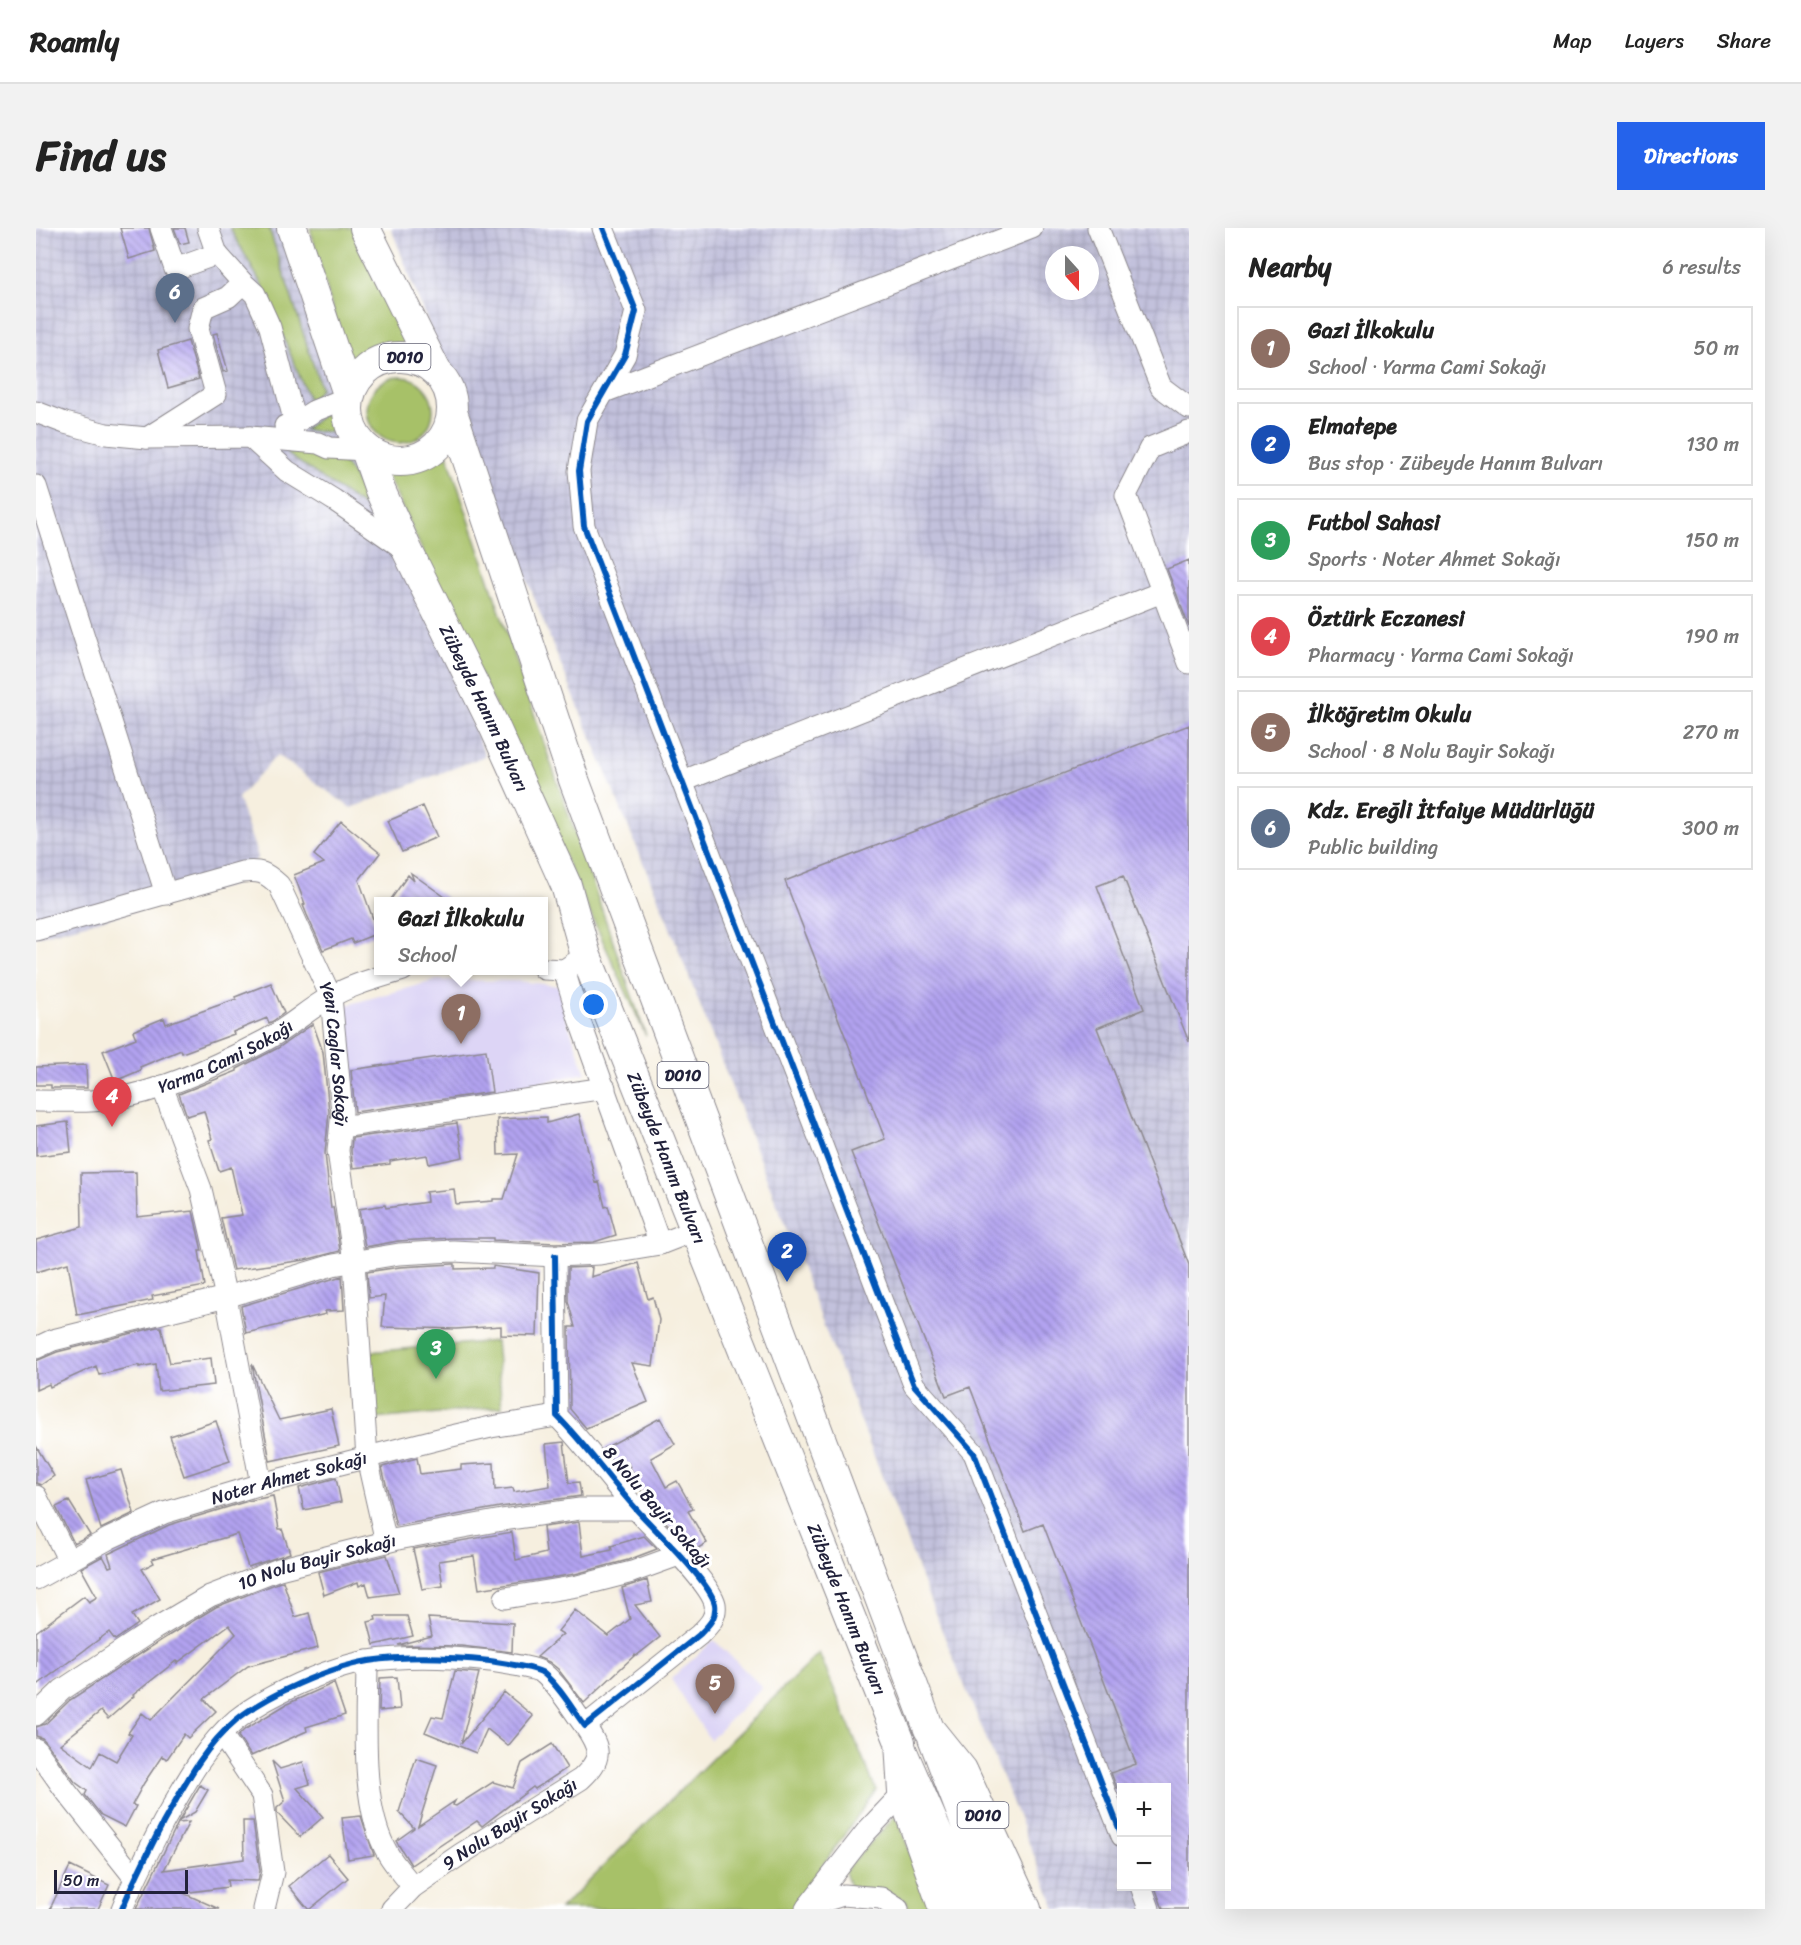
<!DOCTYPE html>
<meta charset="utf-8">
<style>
body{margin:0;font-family:Sriracha,sans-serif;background:#f2f2f2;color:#222}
.controls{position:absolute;right:18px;bottom:18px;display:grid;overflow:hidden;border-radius:0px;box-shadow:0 6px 24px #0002}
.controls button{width:54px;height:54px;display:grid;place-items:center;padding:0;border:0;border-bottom:2px solid #e0e0e0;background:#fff;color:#222;font:30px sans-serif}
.compass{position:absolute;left:1009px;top:18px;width:54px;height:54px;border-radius:50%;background:#fff;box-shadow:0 6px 24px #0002;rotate:159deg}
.scale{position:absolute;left:18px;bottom:15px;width:134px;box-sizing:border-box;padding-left:6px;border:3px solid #22223b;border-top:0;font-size:16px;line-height:21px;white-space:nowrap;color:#22223b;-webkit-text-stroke:4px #fff;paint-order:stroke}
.you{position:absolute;left:558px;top:777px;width:21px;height:21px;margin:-15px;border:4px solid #fff;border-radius:50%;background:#1a73e8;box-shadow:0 0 0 9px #1a73e833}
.badge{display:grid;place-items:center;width:39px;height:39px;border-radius:50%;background:#2563eb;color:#fff;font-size:20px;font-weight:700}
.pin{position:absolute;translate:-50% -50px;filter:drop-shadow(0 2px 3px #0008)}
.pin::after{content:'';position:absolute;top:32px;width:21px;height:18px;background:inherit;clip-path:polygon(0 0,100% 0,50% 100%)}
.popup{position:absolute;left:338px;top:669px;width:174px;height:78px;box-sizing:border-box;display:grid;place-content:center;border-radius:0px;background:#fff;filter:drop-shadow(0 2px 4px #0005);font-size:20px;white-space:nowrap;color:#767676}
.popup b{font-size:22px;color:#222}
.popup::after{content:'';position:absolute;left:50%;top:100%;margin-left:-12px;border:12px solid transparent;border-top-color:#fff}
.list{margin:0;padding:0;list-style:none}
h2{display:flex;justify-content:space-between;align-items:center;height:78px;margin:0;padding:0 24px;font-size:26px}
h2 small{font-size:20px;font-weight:400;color:#767676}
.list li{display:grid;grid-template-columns:39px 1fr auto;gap:18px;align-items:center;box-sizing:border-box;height:84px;margin:0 12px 12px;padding:0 12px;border:2px solid #e0e0e0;border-radius:0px}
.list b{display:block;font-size:22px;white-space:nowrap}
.list p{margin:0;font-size:20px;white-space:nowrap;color:#767676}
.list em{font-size:20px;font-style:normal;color:#767676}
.map{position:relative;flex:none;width:1153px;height:1681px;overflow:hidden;border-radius:0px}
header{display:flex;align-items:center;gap:36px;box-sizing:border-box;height:84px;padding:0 30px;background:#fff;border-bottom:2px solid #e0e0e0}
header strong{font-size:28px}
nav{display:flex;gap:33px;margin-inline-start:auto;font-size:21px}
.intro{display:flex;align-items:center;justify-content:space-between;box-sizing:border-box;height:144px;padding:0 36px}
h1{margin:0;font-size:42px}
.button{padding:15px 27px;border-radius:0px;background:#2563eb;color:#fff;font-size:21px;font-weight:700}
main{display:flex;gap:36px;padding:0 36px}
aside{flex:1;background:#fff;border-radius:0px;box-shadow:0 6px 24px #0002}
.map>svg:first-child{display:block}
.built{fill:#ddd5f6}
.industrial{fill:url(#industrial-grid);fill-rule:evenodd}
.green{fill:#a7c168;stroke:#647252;stroke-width:1.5}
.building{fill:url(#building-back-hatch);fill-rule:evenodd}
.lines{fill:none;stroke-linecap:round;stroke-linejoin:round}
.minor-casing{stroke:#8c888d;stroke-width:23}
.major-casing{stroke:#8c888d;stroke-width:29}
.highway-casing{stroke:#8c888d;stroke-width:32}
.minor{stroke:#fff;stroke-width:21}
.major{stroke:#fff;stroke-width:27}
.highway{stroke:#fff;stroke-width:30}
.cycleway-casing{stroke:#fff;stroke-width:10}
.cycleway{stroke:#0057b8;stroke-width:6}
.labels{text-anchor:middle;stroke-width:6;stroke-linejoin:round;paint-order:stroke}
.shield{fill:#fff;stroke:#646476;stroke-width:1.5}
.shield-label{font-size:16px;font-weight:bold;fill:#22223b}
.street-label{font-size:18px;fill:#22223b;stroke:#fff}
</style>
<header>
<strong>Roamly</strong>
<nav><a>Map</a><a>Layers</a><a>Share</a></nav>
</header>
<div class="intro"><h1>Find us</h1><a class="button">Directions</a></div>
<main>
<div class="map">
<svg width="1153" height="1681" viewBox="0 0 1153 1681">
<defs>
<pattern id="industrial-grid" width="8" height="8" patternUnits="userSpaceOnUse" patternTransform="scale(1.5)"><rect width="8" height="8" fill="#c2c1dc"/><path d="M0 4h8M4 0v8" fill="none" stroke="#a6a6be"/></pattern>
<pattern id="building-back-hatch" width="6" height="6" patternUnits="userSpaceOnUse" patternTransform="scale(1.5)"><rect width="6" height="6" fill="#b2a3f0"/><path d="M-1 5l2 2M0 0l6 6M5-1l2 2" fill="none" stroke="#9084c4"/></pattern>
</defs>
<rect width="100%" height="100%" fill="#fff"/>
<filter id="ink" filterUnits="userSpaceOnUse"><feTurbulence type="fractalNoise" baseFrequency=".0167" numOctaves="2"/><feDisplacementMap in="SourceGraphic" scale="12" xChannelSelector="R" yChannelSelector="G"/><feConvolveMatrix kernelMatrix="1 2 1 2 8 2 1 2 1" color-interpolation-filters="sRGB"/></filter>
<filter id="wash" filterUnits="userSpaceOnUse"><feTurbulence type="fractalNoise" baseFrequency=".008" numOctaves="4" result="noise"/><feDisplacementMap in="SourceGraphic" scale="24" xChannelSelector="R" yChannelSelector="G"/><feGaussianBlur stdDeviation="1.35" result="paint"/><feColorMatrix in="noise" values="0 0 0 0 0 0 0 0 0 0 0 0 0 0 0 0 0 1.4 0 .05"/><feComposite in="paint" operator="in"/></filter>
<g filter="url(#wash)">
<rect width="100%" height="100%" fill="#f6efdf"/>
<path class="built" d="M 401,752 L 483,753 L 523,758 L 530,790 L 550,845 L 456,865 L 318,885 L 311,842 L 307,778 Z
M 678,1412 L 726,1459 L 674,1512 L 635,1451 Z"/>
<path class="industrial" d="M 0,0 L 251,0 L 313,169 L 312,184 L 314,198 L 380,339 L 449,528 L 315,580 L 241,527 L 202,570 L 222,629 L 200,656 L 0,709 Z
M 355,0 L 1153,0 L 1153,1681 L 1020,1681 L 898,1383 L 631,692 L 513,408 ZM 1018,27 L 1054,27 L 1054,63 L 1018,63 ZM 1086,1560 L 1130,1560 L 1130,1658 L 1086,1658 Z"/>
<path class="green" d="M 194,0 L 233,0 L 285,160 L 274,174 L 227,59 Z
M 274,0 L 318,0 L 373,117 C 348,121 333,126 313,140 Z
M331 182a33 33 0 1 1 66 0a33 33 0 1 1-66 0Z
M 298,179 L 307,205 L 268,202 Z
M 410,223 L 512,527 L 610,808 L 487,537 L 350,245 C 379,245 388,242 410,223 Z
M 258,224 C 268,224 281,223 292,226 C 315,233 324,259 330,280 L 250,225 Z
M 460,1113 L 466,1179 L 340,1191 L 333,1124 Z
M 783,1425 L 840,1562 L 756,1681 L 524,1681 Z
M 860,1587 L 895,1681 L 873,1681 L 870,1672 L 850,1664 L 814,1659 L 809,1644 L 816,1635 Z"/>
<g id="blocks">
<path class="building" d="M 84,0 L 113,0 L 119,23 L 93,31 Z
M 138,0 L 149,0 L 153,14 L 144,16 Z
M 181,105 L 192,143 L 187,144 L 177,106 Z
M 152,113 L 163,151 L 132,160 L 122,122 Z
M 1153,332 L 1153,399 L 1131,341 Z
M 1153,497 L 1153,814 L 1087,648 L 1061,658 L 1108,781 L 1061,800 L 1153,1037 L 1153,1681 L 1127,1681 L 1119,1659 L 1131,1659 L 1131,1560 L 1081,1560 L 1075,1545 L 1100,1536 L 1007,1296 L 989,1303 L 934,1159 L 910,1168 L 815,924 L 849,911 L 749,653 Z
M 387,578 L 401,609 L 366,624 L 352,593 Z
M 305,593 L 344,625 L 323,652 L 342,705 L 317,715 L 315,711 L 287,722 L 271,687 L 267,677 L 269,676 L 258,647 L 288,635 L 278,627 Z
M 375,645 L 416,674 L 353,674 L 372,647 L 378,653 Z
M 235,755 L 248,785 L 237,793 L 233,795 L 231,790 L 197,804 L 198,806 L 146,825 L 145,822 L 104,839 L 105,842 L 79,853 L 67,823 L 100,810 L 97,803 L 128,790 L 130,796 L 200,771 L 199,769 Z
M 277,796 L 287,824 L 293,884 L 289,925 L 295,980 L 297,979 L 304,1023 L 269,1032 L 197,1042 L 185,990 L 206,987 L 195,939 L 183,943 L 173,912 L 176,911 L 168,883 L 151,888 L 143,866 L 201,843 L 201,841 L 242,820 Z
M 450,822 L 456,864 L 319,884 L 315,842 Z
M 50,837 L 51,860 L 15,860 L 15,857 L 0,857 L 0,839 Z
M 543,886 L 560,955 L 563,954 L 569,979 L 572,978 L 580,1007 L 558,1014 L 519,1015 L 457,1012 L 457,1010 L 416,1010 L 362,1013 L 329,1019 L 323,981 L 349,977 L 350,980 L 391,974 L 390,964 L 418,961 L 420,976 L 457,973 L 457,971 L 468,971 L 482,926 L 462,927 L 461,891 L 511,889 L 511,895 Z
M 32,894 L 35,924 L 0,928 L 0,898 Z
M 421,895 L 427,929 L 393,936 L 391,927 L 354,933 L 354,936 L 317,940 L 315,923 L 316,910 Z
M 100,944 L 101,989 L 157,983 L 166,1023 L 163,1023 L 169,1058 L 116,1068 L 117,1072 L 41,1087 L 32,1035 L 0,1044 L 0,1012 L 46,999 L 45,945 Z
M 602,1035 L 612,1071 L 617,1069 L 623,1092 L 617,1138 L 596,1135 L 612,1174 L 550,1200 L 534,1181 L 533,1099 L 539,1099 L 532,1073 L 532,1040 L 556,1039 L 555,1049 Z
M 417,1036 L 419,1036 L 419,1041 L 457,1040 L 457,1038 L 503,1045 L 501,1108 L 465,1107 L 465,1098 L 420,1101 L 346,1099 L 349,1068 L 333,1070 L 331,1044 L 364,1039 Z
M 306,1048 L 308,1082 L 289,1083 L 290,1086 L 210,1105 L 205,1078 Z
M 121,1099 L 125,1099 L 134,1135 L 175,1130 L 178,1157 L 123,1163 L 120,1136 L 103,1139 L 103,1137 L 63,1147 L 60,1138 L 14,1159 L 13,1156 L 0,1162 L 0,1133 L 21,1124 Z
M 216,1136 L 243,1192 L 295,1181 L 303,1218 L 234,1233 Z
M 624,1190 L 639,1216 L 615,1230 L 630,1259 L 641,1253 L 657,1281 L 652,1283 L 671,1315 L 657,1323 L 610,1273 L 592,1235 L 582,1240 L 567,1221 Z
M 180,1193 L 194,1233 L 148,1248 L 134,1208 Z
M 528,1214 L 533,1255 L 543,1254 L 545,1268 L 464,1279 L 360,1298 L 346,1239 L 381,1230 L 384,1246 L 425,1241 L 425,1237 L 458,1235 L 459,1262 L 477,1260 L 478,1264 L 514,1258 L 510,1216 Z
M 0,1218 L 18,1248 L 5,1257 L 0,1255 Z
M 85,1242 L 98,1285 L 65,1301 L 50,1252 Z
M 300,1250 L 305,1274 L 268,1282 L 263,1260 Z
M 237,1268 L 243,1301 L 246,1301 L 254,1325 L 212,1339 L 201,1306 L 116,1331 L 118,1335 L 106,1341 L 124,1371 L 96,1387 L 102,1396 L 79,1412 L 73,1404 L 0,1458 L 0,1404 L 48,1368 L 53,1374 L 61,1369 L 45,1340 L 67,1328 L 73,1339 L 76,1338 L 72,1326 L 133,1297 L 212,1273 Z
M 33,1273 L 54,1307 L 38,1315 L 20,1279 Z
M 543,1294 L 547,1328 L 576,1322 L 575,1318 L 608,1308 L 621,1321 L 592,1332 L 539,1346 L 443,1361 L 438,1328 L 403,1333 L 407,1358 L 386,1361 L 377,1321 L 476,1304 L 480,1332 L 510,1325 L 507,1299 Z
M 351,1327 L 363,1365 L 334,1369 L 330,1355 L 323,1358 L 322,1354 L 288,1367 L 282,1344 Z
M 611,1352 L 616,1374 L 599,1377 L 624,1409 L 600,1428 L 599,1427 L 548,1475 L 522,1441 L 513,1434 L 501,1429 L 527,1406 L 522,1403 L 539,1382 L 572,1408 L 594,1391 L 586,1360 Z
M 247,1353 L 259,1389 L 273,1385 L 282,1420 L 212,1438 L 168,1471 L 180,1483 L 152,1510 L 148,1506 L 131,1531 L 126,1528 L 108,1555 L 96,1577 L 100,1578 L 89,1599 L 65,1587 L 49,1567 L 51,1563 L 39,1554 L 10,1514 L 6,1510 L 0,1508 L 0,1499 L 9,1496 L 34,1472 L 127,1411 L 180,1379 ZM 193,1397 L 200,1406 L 115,1492 L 106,1485 L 92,1505 L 96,1507 L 80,1533 L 64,1524 L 56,1539 L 24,1516 L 65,1483 L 72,1491 L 98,1468 L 97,1467 L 140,1433 L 141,1435 Z
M 339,1388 L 371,1388 L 377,1408 L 338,1417 L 332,1394 L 340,1392 Z
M 392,1390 L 477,1395 L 476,1424 L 425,1418 L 362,1417 L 396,1408 Z
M 419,1443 L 443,1445 L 425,1516 L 468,1464 L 497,1488 L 472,1518 L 451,1501 L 440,1525 L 389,1504 L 396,1488 L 407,1490 Z
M 361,1449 L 364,1481 L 343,1483 L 344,1450 Z
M 298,1455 L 309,1487 L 270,1499 L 271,1503 L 215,1528 L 202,1508 L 208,1502 L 251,1476 Z
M 516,1516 L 531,1540 L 499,1561 L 497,1559 L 446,1598 L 441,1593 L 375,1637 L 360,1613 L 378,1600 L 363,1584 L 380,1530 L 401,1537 L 382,1598 L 419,1573 L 417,1577 L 420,1578 L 457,1554 L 477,1560 L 486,1535 Z
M 236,1533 L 244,1541 L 267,1534 L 274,1556 L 261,1560 L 287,1589 L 264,1609 L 241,1585 L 241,1580 L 249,1573 Z
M 164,1557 L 172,1562 L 159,1584 L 143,1593 Z
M 325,1588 L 338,1627 L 312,1631 L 306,1590 Z
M 207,1593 L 217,1593 L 224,1643 L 222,1653 L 191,1652 L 192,1659 L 147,1665 L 183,1681 L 100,1681 L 142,1595 L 153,1594 L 128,1642 L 208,1631 Z
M 292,1626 L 312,1650 L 274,1681 L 272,1681 L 253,1658 Z
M 34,1638 L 73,1657 L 62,1681 L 14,1681 Z"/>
</g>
</g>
<g filter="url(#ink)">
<use href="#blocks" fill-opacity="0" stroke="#8c888d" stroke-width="1.5"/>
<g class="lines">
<defs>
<g id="minor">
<path d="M 125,0 L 139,41 L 181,26 L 207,55 L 219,66 L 234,99 L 259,195"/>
<path d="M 172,0 L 181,26"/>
<path d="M 567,0 L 600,83 L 589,127 L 551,193 L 543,243 L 548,298 L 878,1157 L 938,1225 L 1086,1608"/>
<path d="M 1062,0 L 1125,159 L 1153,180"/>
<path d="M 568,164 L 996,0"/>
<path d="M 0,184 L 29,195 L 70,206 L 111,210 L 214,209 L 282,215 L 293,220 L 330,222"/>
<path d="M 249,198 L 259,195 L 278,183 L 313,169"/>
<path d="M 1153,204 L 1114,220 L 1090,267 L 1153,435"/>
<path d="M 214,209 L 251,243 L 298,272 L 371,323"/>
<path d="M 111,210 L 180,166 L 162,101 L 167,80 L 192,69 L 207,55"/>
<path d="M 0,258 L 130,666"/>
<path d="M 647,553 L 1126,364"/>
<path id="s1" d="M 0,702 L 206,644 C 224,642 229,644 243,657 L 295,769 L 306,884 L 302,923 L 318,1034 L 331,1230 L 350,1314"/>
<path d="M 508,741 L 528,742 L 540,734"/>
<path d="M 528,742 L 543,791 L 624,1016"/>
<path d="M 126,858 L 165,961 L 190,1069 L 225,1256"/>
<path id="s2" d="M 0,873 C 28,873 54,875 82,870 C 126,863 186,835 226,814 C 250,802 271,782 294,769 C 317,756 342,750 367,742"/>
<path d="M 305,899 L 569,860"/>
<path d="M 0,1120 L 17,1112 L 190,1069 L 297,1037 L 363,1026 L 417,1023 L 519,1028 L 564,1026 L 624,1016 L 660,1002"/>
<path d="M 0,1268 L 33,1333"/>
<path id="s3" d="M 0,1351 L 74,1310 L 128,1285 L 225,1256 L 407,1210 L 455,1199 L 521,1188"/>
<path d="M 469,1370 L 542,1358 L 596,1344 L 643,1327"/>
<path d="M 331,1433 C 331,1489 323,1577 352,1626 C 359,1638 369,1648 377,1659"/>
<path id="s4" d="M 0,1487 L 26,1462 L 120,1400 L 174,1368 L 243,1341 L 362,1311 L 466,1292 L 544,1281 L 600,1281"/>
<path d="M 186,1507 L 226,1567 L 237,1644 L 228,1681"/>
<path d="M 0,1521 L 29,1562 L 98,1649"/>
<path d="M 1105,1658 L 1113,1681"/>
<path d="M 772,1678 L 807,1667 L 845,1670 L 862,1681"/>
<path d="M 86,1681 C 98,1651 112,1624 127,1595 C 148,1558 167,1520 200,1492 C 231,1467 292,1440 332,1433 C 371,1427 415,1429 454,1433 C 465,1435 499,1439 507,1445 C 524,1459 536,1481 549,1498 L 663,1407 C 672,1398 681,1390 679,1376 C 674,1354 618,1301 601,1282 C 573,1251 550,1217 521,1188 L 519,1028"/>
<path id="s5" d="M 356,1681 L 377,1659 L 425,1626 L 545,1551 C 567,1530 565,1522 549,1498"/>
<path d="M 770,1681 L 830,1604 L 867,1565"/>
</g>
<path id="major" d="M 896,1511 L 961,1681
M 866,1520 L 936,1681"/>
<g id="highway">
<path d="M 256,0 L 313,169"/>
<path d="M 329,0 L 399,141"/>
<circle cx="364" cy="181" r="52"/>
<path d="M 417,187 L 538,552 L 893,1501 L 926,1542 L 990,1681"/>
<path id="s6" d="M 330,222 L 344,262 L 372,324 L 459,500 L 530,657 L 550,728 L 864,1514 L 867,1565 L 908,1681"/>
</g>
</defs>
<use href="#minor" class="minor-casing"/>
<use href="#major" class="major-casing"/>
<use href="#highway" class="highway-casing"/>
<use href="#minor" class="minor"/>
<use href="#major" class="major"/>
<use href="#highway" class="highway"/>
<defs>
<path id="cycleway" d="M 567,0 L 600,83 L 589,127 L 551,193 L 543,243 L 548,298 L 878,1157 L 938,1225 L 1086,1608
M 86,1681 C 98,1651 112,1624 127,1595 C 148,1558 167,1520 200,1492 C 231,1467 292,1440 332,1433 C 371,1427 415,1429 454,1433 C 465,1435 499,1439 507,1445 C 524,1459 536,1481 549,1498 L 663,1407 C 672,1398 681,1390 679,1376 C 674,1354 618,1301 601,1282 C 573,1251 550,1217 521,1188 L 519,1028"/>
</defs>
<use href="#cycleway" class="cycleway-casing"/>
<use href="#cycleway" class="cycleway"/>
</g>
</g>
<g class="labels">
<g class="shield">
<rect x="343.5" y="116" width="51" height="26" rx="4.5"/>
<rect x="621.5" y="834" width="51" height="26" rx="4.5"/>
<rect x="921.5" y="1574" width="51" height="26" rx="4.5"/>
</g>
<g class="shield-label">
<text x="369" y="135">D010</text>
<text x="647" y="853">D010</text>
<text x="947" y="1593">D010</text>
</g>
<g class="street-label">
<text dy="6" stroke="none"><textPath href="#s6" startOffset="284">Zübeyde Hanım Bulvarı</textPath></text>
<text dy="6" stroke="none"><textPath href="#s2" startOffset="198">Yarma Cami Sokağı</textPath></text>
<text dy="6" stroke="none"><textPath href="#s1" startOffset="436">Yeni Caglar Sokağı</textPath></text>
<text dy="6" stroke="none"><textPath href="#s6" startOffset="770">Zübeyde Hanım Bulvarı</textPath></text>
<text dy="6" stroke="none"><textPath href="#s3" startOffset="274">Noter Ahmet Sokağı</textPath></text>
<text transform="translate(621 1279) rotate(49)" y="6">8 Nolu Bayir Sokağı</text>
<text dy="6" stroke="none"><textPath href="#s4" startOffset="324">10 Nolu Bayir Sokağı</textPath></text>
<text dy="6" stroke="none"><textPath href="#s6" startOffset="1256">Zübeyde Hanım Bulvarı</textPath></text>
<text dy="6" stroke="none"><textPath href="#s5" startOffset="146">9 Nolu Bayir Sokağı</textPath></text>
</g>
</g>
</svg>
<div class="controls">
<button>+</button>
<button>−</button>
</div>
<svg class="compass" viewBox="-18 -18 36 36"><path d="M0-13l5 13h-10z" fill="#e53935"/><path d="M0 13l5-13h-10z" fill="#767676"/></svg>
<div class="scale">50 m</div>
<div class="you"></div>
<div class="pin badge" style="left:425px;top:816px;background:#8d6e63">1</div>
<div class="popup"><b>Gazi İlkokulu</b>School</div>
<div class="pin badge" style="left:751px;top:1054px;background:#1a4fb4">2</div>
<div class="pin badge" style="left:400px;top:1151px;background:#2e9e5b">3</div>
<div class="pin badge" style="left:76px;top:899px;background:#e0444e">4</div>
<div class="pin badge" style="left:679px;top:1486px;background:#8d6e63">5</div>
<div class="pin badge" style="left:139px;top:95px;background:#5c6f8a">6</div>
</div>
<aside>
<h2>Nearby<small>6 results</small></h2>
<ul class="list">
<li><span class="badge" style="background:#8d6e63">1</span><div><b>Gazi İlkokulu</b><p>School · Yarma Cami Sokağı</p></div><em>50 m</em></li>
<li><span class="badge" style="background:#1a4fb4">2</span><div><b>Elmatepe</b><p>Bus stop · Zübeyde Hanım Bulvarı</p></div><em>130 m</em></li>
<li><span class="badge" style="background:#2e9e5b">3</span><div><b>Futbol Sahasi</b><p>Sports · Noter Ahmet Sokağı</p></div><em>150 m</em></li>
<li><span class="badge" style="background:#e0444e">4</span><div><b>Öztürk Eczanesi</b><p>Pharmacy · Yarma Cami Sokağı</p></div><em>190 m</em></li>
<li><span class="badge" style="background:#8d6e63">5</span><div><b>İlköğretim Okulu</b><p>School · 8 Nolu Bayir Sokağı</p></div><em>270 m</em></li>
<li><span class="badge" style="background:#5c6f8a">6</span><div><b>Kdz. Ereğli İtfaiye Müdürlüğü</b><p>Public building</p></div><em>300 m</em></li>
</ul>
</aside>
</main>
